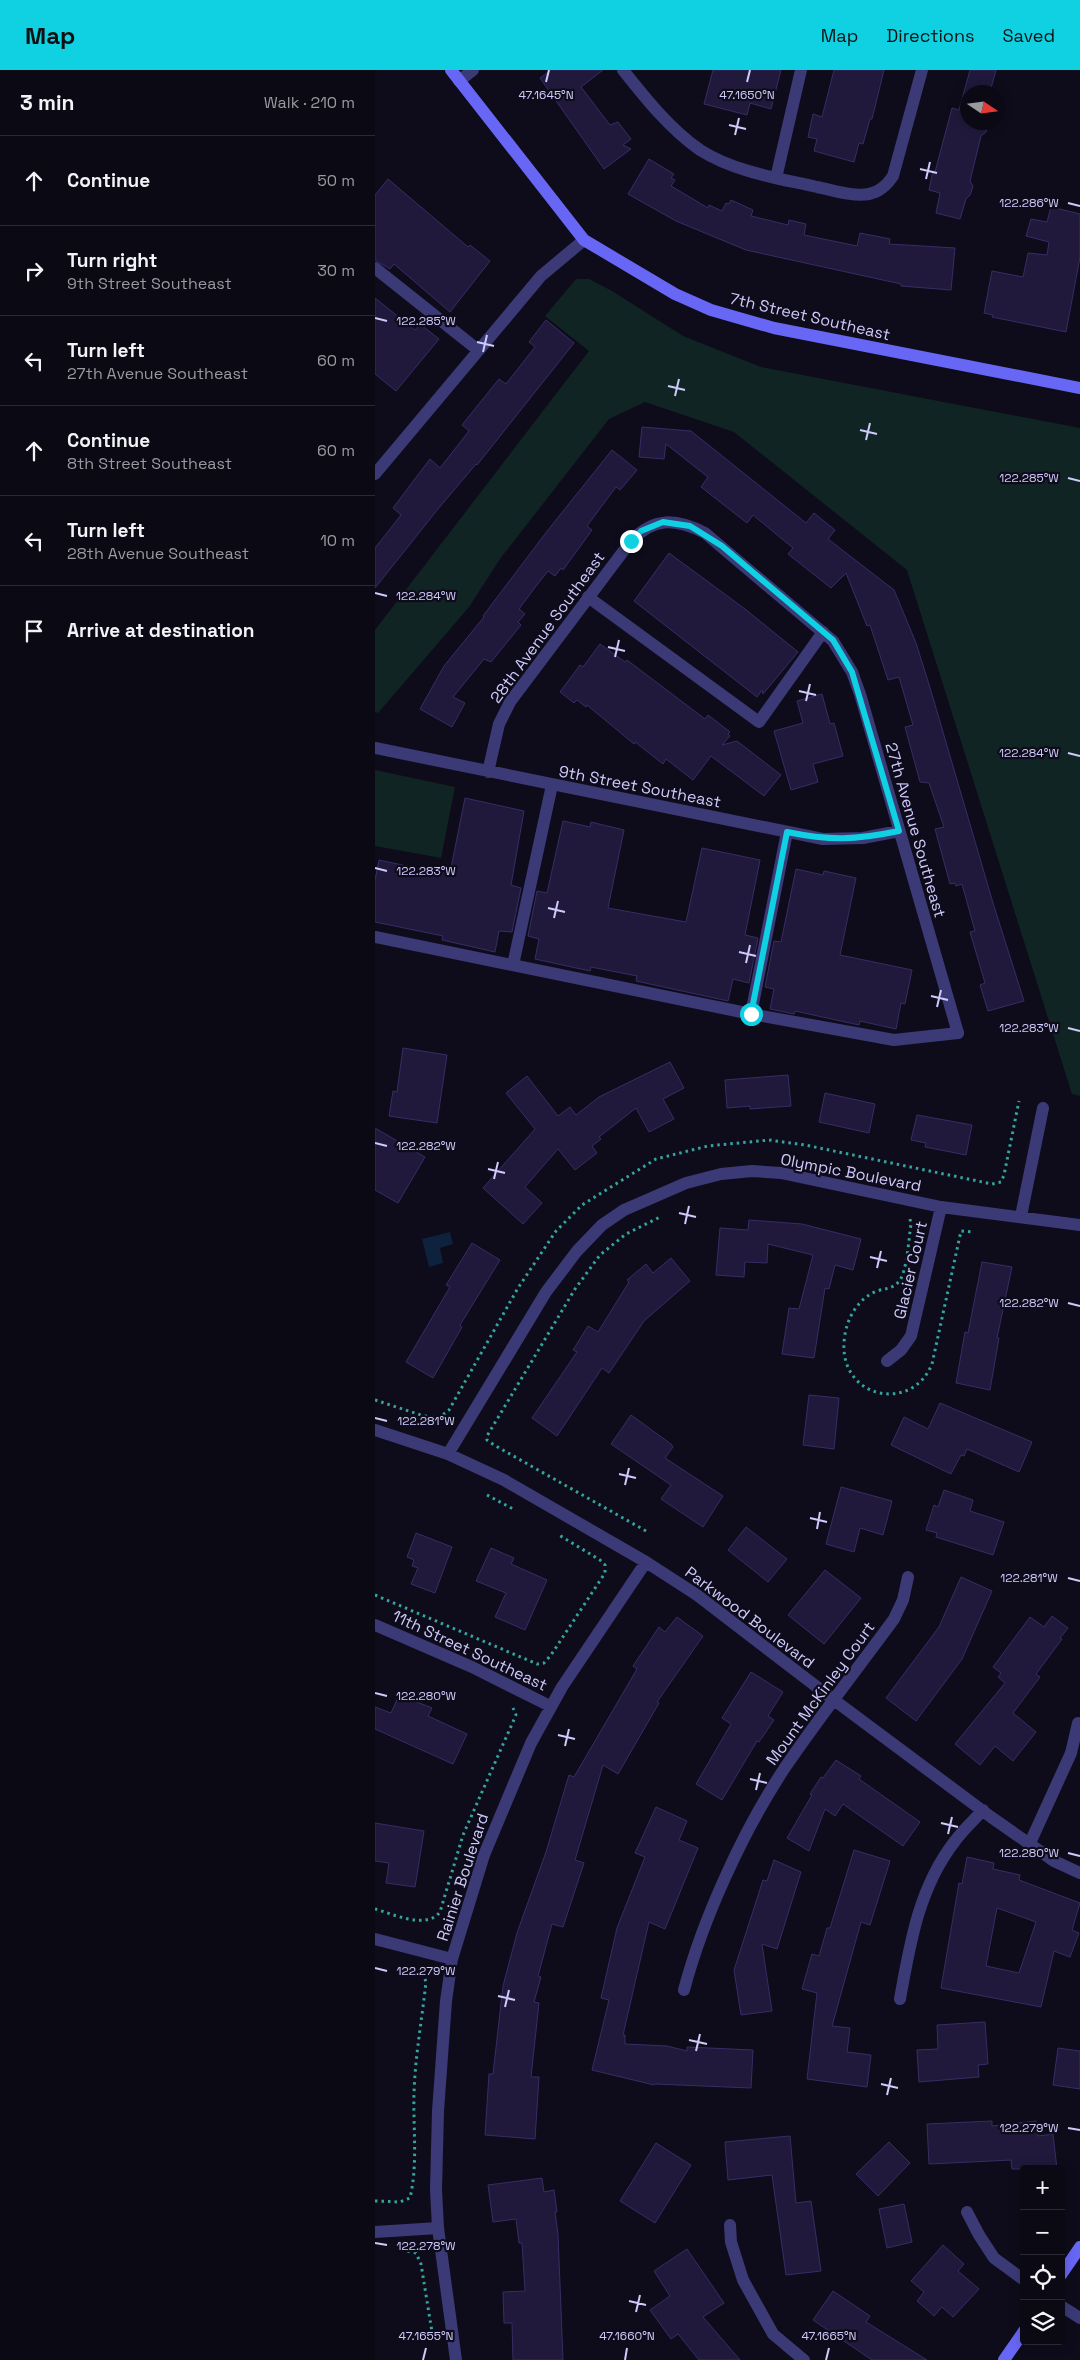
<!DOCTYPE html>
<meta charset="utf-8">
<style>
body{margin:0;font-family:"Space Grotesk",sans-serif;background:#181722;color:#f1f3f6}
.controls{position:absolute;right:15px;bottom:15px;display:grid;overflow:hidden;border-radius:5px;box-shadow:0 2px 12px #0003}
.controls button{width:45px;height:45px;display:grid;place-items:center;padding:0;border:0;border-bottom:1px solid #2a2a34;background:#0a0914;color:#f1f3f6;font:25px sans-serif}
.compass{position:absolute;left:585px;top:15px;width:45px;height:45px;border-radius:50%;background:#0a0914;box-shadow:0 2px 12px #0003;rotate:103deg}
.stop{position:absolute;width:15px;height:15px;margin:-11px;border:4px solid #0fd1e2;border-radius:50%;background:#fff}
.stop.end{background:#0fd1e2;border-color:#fff;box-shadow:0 1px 5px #0008}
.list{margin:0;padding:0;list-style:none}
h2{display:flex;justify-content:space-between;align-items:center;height:65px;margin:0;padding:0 20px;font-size:21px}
h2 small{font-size:16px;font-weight:400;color:#999aa0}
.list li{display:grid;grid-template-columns:32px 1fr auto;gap:15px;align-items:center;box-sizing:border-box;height:90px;padding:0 20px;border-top:1px solid #2a2a34}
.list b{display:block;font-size:19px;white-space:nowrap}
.list p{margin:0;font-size:16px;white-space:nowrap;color:#999aa0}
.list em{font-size:16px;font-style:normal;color:#999aa0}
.icon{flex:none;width:28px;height:28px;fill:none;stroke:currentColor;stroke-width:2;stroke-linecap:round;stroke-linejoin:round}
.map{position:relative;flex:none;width:705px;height:2290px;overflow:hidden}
header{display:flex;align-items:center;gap:30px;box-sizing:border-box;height:70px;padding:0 25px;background:#0fd1e2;color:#111}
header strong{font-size:24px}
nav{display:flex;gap:28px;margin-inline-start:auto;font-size:18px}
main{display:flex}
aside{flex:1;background:#0a0914}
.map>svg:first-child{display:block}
.green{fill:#102423}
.water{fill:#0e213d}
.building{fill:#20193b;stroke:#372d65;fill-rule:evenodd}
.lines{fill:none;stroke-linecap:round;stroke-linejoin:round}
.path{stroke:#34a59c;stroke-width:3;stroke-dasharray:2.5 4;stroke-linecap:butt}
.lane{stroke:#3b3a77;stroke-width:12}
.street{stroke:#3b3a77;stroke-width:12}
.secondary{stroke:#6867f5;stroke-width:12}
.route{stroke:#0fd1e2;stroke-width:6}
.ticks{fill:none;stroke:#cecafb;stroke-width:2}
.labels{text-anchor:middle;stroke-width:4.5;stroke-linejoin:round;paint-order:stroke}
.street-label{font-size:16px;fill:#cecafb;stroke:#0e0c1b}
.ticks-label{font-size:12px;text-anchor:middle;fill:#cecafb;stroke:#0e0c1b;stroke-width:4.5;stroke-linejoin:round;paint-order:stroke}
</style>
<header>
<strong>Map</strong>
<nav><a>Map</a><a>Directions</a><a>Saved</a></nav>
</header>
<main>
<aside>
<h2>3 min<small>Walk · 210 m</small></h2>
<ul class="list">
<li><svg class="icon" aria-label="ahead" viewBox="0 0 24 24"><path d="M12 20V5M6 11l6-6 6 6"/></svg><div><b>Continue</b></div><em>50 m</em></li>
<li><svg class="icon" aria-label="right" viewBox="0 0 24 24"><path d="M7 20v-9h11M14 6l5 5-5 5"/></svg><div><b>Turn right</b><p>9th Street Southeast</p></div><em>30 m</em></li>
<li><svg class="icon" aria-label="left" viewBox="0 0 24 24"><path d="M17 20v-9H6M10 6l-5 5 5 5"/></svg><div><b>Turn left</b><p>27th Avenue Southeast</p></div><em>60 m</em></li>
<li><svg class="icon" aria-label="ahead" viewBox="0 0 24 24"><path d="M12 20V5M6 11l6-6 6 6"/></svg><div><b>Continue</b><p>8th Street Southeast</p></div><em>60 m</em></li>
<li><svg class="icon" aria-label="left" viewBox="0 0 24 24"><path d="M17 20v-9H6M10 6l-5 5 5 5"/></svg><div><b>Turn left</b><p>28th Avenue Southeast</p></div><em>10 m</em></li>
<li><svg class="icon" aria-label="arrive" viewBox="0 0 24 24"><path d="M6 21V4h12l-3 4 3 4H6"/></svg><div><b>Arrive at destination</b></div></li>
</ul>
</aside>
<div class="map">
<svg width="705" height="2290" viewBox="0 0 705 2290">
<rect width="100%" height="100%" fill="#0e0c1b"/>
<path class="green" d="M 201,209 L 214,209 L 237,221 L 308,266 L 386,297 L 705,358 L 705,1026 L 697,1024 L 532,500 L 359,362 L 270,332 L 234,349 L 125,489 L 94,537 L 3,643 L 0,642 L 0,560 L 214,281 L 170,246 Z
M 0,700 L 80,717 L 66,788 L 0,776 Z"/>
<path class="water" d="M 75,1162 L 78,1174 L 65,1178 L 68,1193 L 54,1197 L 47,1169 Z"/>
<path class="building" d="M 176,0 L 228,0 L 206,17 L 235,55 L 243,52 L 256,69 L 248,75 L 256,79 L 229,99 L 165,8 Z
M 338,0 L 406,0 L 396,39 L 375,33 L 372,45 L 329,34 Z
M 459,0 L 509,0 L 497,49 L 495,49 L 488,74 L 484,73 L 479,92 L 439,81 L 442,69 L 433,67 L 438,44 L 447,47 Z
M 595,0 L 621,0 L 615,22 L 592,22 L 592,52 L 613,53 L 611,62 L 606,66 L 595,111 L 598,116 L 595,125 L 591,129 L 585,149 L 561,143 L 565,123 L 554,120 L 558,101 L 560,102 L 577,38 L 584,40 Z
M 274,89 L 299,104 L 296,108 L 300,110 L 296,116 L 333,138 L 334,135 L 347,141 L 351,133 L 354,134 L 356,130 L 378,140 L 376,146 L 413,155 L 414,150 L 431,154 L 429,165 L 482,176 L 485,163 L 515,169 L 514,174 L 580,178 L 576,220 L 526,216 L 526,214 L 371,180 L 301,151 L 253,124 Z
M 13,109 L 93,177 L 95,175 L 115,191 L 75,242 L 19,194 L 15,199 L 0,190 L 0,125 Z
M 676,137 L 705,144 L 705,187 L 691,262 L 617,247 L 618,245 L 609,243 L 617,201 L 648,207 L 653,183 L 672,185 L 674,172 L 651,166 L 656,149 L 672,152 Z
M 0,228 L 40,260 L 45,254 L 64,269 L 21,321 L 0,304 Z
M 171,250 L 199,273 L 102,395 L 101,394 L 63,439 L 0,518 L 0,478 L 26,445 L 18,438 L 55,389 L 65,398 L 94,361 L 87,355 L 124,309 L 131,314 L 160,277 L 154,272 Z
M 267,357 L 316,361 L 431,453 L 439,443 L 460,460 L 453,469 L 519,520 L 541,573 L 556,621 L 618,833 L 649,931 L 613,941 L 605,915 L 610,913 L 595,862 L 600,861 L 587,814 L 581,816 L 580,813 L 575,814 L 560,759 L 569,757 L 554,713 L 545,712 L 530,657 L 538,655 L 524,607 L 513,610 L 495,555 L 492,556 L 471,503 L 456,518 L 413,484 L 418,478 L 378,445 L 372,453 L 326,417 L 333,407 L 291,374 L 289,389 L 264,387 Z
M 237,380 L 262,400 L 245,420 L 241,417 L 212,456 L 217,460 L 188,500 L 186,498 L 180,506 L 173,501 L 161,516 L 144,539 L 150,544 L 143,552 L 146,555 L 116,592 L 109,589 L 78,627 L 90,633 L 77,657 L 45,639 L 69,596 L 109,547 L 108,546 L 173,460 Z
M 294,483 L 370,539 L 423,582 L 388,624 L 387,620 L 382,627 L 259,531 Z
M 225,574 L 250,592 L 252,590 L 330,649 L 333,645 L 355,662 L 353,664 L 355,666 L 347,675 L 362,671 L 406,705 L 389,726 L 336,686 L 318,710 L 291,689 L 288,694 L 260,672 L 259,674 L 212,635 L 211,637 L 202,630 L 199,633 L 185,622 L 205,595 L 208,597 Z
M 447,624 L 455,654 L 459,653 L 468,686 L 438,694 L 443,712 L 416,720 L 399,661 L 428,653 L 422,631 Z
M 90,728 L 149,741 L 136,815 L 146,818 L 137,862 L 124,861 L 120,882 L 67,870 L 68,866 L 0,852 L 0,810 L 4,790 L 55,801 L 55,799 L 75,803 Z
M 188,751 L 215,757 L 216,752 L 249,760 L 233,838 L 311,852 L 327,778 L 385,790 L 370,865 L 383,868 L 374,913 L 358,909 L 353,931 L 261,911 L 262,906 L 216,897 L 215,901 L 160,889 L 164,869 L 153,866 L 162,821 L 172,823 Z
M 421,799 L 448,805 L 449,801 L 481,808 L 465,885 L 537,900 L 530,934 L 526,933 L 521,959 L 485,951 L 484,955 L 420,941 L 419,944 L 395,939 L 399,919 L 390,917 L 399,871 L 406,872 Z
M 28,978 L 72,985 L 62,1053 L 14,1046 L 18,1021 L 22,1022 Z
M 295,992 L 309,1018 L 288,1029 L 299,1049 L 274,1062 L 261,1038 L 224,1067 L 226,1069 L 217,1076 L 222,1083 L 200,1100 L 183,1079 L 150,1117 L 167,1133 L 148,1154 L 108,1118 L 160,1059 L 131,1023 L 152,1006 L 183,1046 L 195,1037 L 201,1045 L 224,1027 Z
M 413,1005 L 416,1036 L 375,1039 L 375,1036 L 352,1038 L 350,1010 Z
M 450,1023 L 500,1034 L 494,1063 L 444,1052 Z
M 542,1045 L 597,1055 L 591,1085 L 550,1077 L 551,1073 L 536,1070 Z
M 0,1058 L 50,1087 L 23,1133 L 0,1120 Z
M 374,1150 L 427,1154 L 486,1169 L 478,1200 L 460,1195 L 454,1219 L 450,1218 L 439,1288 L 407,1284 L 414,1238 L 424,1239 L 438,1185 L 393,1174 L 392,1193 L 370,1192 L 369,1207 L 341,1205 L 345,1158 L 373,1160 Z
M 97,1173 L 125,1190 L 85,1255 L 87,1257 L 58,1308 L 31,1292 L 75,1217 L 71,1215 Z
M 296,1188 L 315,1211 L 269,1251 L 234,1303 L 227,1298 L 182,1366 L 157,1348 L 202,1282 L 198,1280 L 213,1256 L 223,1262 L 254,1212 L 252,1210 L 271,1194 L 278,1203 Z
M 607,1192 L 637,1197 L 622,1268 L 624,1268 L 615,1320 L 581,1313 L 590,1262 L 593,1263 Z
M 434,1325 L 464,1328 L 459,1379 L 428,1375 Z
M 565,1333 L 657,1372 L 644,1402 L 592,1379 L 589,1386 L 586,1385 L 576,1404 L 516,1375 L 529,1347 L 553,1359 Z
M 256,1345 L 296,1374 L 298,1377 L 290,1388 L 348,1426 L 328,1457 L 286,1429 L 296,1415 L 236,1374 Z
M 466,1417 L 517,1431 L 508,1465 L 485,1458 L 479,1482 L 451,1474 Z
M 569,1420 L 598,1430 L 595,1441 L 629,1452 L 618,1485 L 561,1467 L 562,1463 L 551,1460 L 559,1435 L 563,1437 Z
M 371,1457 L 412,1489 L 393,1512 L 353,1480 Z
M 41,1463 L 77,1477 L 60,1523 L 36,1514 L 43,1498 L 37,1496 L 39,1490 L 32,1487 Z
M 116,1478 L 139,1488 L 136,1494 L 172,1510 L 150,1560 L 120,1547 L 131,1523 L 101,1511 Z
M 450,1500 L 486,1528 L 449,1574 L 413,1545 Z
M 586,1507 L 617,1521 L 587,1589 L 541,1651 L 511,1628 L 564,1557 Z
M 677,1546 L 693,1558 L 685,1568 L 687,1569 L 661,1604 L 665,1607 L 638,1643 L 661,1662 L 638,1691 L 620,1676 L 605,1695 L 580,1674 L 630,1613 L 623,1607 L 626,1603 L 618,1597 L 655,1547 L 669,1557 Z
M 302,1547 L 328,1566 L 282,1632 L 284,1633 L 243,1704 L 228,1695 L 200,1790 L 209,1793 L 188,1857 L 177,1854 L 163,1906 L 166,1907 L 159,1932 L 164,1933 L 156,2007 L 164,2007 L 160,2069 L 110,2065 L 114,2004 L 118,2004 L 128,1916 L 142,1863 L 171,1782 L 194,1705 L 199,1707 L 262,1599 L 258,1596 L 284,1557 L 290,1562 Z
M 376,1602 L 408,1622 L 393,1646 L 399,1650 L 384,1672 L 382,1671 L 347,1730 L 321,1714 L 356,1654 L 347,1648 Z
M 24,1625 L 57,1638 L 53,1646 L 92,1664 L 78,1694 L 0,1659 L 0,1637 L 16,1643 Z
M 461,1690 L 486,1706 L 484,1709 L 545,1752 L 528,1776 L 468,1734 L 460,1746 L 450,1739 L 434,1781 L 412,1768 L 437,1725 L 435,1724 L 446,1707 L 448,1708 Z
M 281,1737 L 312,1751 L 304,1770 L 323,1778 L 290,1859 L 274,1852 L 248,1965 L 250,1965 L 250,1974 L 292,1976 L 312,1981 L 312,1977 L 378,1980 L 376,2018 L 280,2014 L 279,2015 L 217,2000 L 234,1930 L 226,1928 L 242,1858 L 270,1787 L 260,1783 Z
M 0,1753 L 49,1761 L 40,1817 L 11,1813 L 14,1793 L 0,1791 Z
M 479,1780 L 515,1791 L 495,1855 L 486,1852 L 457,1956 L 475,1958 L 472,1982 L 496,1985 L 492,2017 L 432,2009 L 442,1923 L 427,1919 L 437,1884 L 444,1886 L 452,1858 L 455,1858 Z
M 592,1787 L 619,1793 L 618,1799 L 645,1805 L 644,1810 L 705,1833 L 697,1860 L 704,1863 L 695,1887 L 679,1881 L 666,1937 L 566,1918 L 584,1813 L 587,1814 ZM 622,1838 L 661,1852 L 644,1903 L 611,1896 Z
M 399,1790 L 426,1802 L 402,1879 L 387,1874 L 397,1941 L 366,1945 L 359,1900 L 388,1810 L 392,1811 Z
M 610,1952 L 613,1994 L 603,1995 L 604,2007 L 544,2012 L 542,1980 L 563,1979 L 562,1955 Z
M 683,1978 L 705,1981 L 705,2019 L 678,2015 Z
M 617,2051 L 617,2056 L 661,2051 L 663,2066 L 678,2064 L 682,2099 L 637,2099 L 636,2090 L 554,2094 L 552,2054 Z
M 415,2066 L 421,2133 L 436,2131 L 446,2201 L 411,2205 L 397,2105 L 353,2110 L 350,2072 Z
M 514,2072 L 535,2093 L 503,2126 L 481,2104 Z
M 281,2073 L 316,2095 L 280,2153 L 245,2131 Z
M 167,2108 L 169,2122 L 179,2120 L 182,2142 L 180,2142 L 183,2164 L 188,2290 L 138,2290 L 137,2253 L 129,2253 L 128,2222 L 150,2221 L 147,2173 L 144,2173 L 141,2149 L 118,2152 L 113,2115 Z
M 529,2134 L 537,2172 L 512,2178 L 504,2139 Z
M 568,2175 L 589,2194 L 583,2201 L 604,2219 L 578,2247 L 567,2237 L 559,2246 L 542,2231 L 549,2222 L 536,2211 Z
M 312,2179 L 349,2233 L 328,2247 L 365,2290 L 324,2290 L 303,2264 L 296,2269 L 275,2240 L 295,2226 L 279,2201 Z
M 458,2221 L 495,2246 L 491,2252 L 552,2290 L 497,2290 L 438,2250 Z"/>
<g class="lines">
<path class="path" d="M 535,1149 L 536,1154 C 534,1167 532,1200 525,1210 C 519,1219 511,1218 502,1221 C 481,1229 470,1252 469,1273 C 466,1329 537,1343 557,1294 L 586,1161 L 599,1162
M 0,1330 L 49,1346 L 65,1347 L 74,1340 L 143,1218 L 181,1161 L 207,1135 L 281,1089 L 333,1076 L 394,1070 L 430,1075 L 617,1114 L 626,1112 L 629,1105 L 644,1031
M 112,1425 L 140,1440
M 271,1461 L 119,1375 L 112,1370 L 112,1366 L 200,1219 L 225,1185 L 251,1164 L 287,1146
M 0,1525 L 162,1594 L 169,1593 L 176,1585 L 230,1503 L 230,1495 L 225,1490 L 184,1465
M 0,1839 C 18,1844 51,1860 65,1842 L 88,1765 L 141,1645 L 138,1638
M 0,2131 L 25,2132 L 35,2128 C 43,2094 38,2059 39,2024 C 40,1987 47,1949 51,1912 L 48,1903 L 44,1901
M 26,2180 L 41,2183 L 46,2194 L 57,2262"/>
<path class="lane" d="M 401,108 L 426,0
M 213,527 L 384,652 L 448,562
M 0,867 L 376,944 L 519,970 L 583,963
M 138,895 L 177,715
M 376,944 L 412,762"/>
<path class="street" d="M 248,0 C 271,29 295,59 325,80 C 360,102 402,108 442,117 C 458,120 477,127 494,124 C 505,122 512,115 518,106 L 547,0
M 84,11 L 98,0
M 0,198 L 103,280
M 0,404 L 166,206 L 209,170
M 0,678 L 448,769 L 488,768 L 524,761
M 113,702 L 124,654 L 135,632 L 256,471 C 279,447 301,448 330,463 L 458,571 L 477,602 L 485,624 L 583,963
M 646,1146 L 668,1038
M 512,1291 L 526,1280 L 536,1266 L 566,1137
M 0,1360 L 73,1384 L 129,1410 L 271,1492 L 322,1525 L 459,1630 L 616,1747 L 679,1791 L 705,1803
M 73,1384 L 171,1222 L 202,1181 L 227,1155 L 249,1140 L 311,1113 L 346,1104 L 377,1101 L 406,1103 L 566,1137 L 705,1155
M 0,1555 L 97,1597 L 175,1636
M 655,1773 L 696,1683 L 703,1653
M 0,1869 L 77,1889
M 309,1920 C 328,1848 369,1759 411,1696 C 445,1646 483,1598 519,1549 L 528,1530 L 533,1507
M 525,1929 C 535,1873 544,1817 580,1771 C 588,1760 599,1750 608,1740
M 592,2142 L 604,2165 L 619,2188 L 649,2210
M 355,2155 L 356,2172 L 368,2210 L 398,2264 L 429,2290
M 0,2162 L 63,2158
M 686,2236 L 705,2248
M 81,2290 L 63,2158 L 61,2120 L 63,2041 L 71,1931 L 77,1889 L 109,1785 L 156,1673 L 187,1617 L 271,1492"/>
<path class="secondary" d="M 76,0 L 209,170 L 300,224 L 336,240 L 399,258 L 705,318
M 686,2205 L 705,2177
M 629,2290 L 649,2261"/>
</g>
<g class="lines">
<path class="route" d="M 256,471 L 266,461 L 288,452 L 315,456 L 347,476 L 458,570 L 477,602 L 524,761 C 480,770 456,771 412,762 L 376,944"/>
</g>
<path class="ticks" d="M 171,12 L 174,0M 372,12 L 375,0M 354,55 L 371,59M 360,65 L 364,48M 545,99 L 562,103M 551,109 L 555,92M 693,133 L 705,136M 0,248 L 12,251M 102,272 L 119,276M 108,282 L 112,265M 293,316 L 310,320M 300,326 L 304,309M 485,360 L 502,364M 491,370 L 495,353M 693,408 L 705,411M 0,523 L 12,526M 233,577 L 250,581M 240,587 L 244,570M 424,621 L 441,625M 431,631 L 435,614M 693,683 L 705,686M 0,798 L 12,801M 173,838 L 190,842M 179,848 L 183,831M 364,882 L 381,886M 371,893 L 375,875M 556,926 L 573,930M 562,937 L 566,920M 693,958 L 705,961M 0,1073 L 12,1076M 113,1099 L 130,1103M 119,1109 L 123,1092M 304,1143 L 321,1147M 310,1154 L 314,1136M 495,1187 L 512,1191M 502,1198 L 506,1181M 693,1233 L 705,1236M 0,1348 L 12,1351M 244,1404 L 261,1408M 250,1415 L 254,1398M 435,1448 L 452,1452M 442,1459 L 445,1442M 693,1508 L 705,1511M 0,1623 L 12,1626M 183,1665 L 200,1669M 190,1676 L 194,1659M 375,1709 L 392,1713M 381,1720 L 385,1703M 566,1753 L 583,1757M 573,1764 L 577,1747M 693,1783 L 705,1786M 0,1898 L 12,1901M 123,1926 L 140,1930M 130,1937 L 134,1920M 314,1970 L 332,1974M 321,1981 L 325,1964M 506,2014 L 523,2018M 512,2025 L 516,2008M 693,2058 L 705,2060M 0,2173 L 12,2175M 254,2231 L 271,2235M 261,2242 L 265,2225M 48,2290 L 51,2278M 250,2290 L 252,2278M 451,2290 L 454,2278"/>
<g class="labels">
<g class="street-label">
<text transform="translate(435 246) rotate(13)" y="6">7th Street Southeast</text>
<text transform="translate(172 557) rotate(-54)" y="6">28th Avenue Southeast</text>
<text transform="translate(265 716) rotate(11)" y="6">9th Street Southeast</text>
<text transform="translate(541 760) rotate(74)" y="6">27th Avenue Southeast</text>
<text transform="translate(476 1102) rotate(11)" y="6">Olympic Boulevard</text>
<text transform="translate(535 1200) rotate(-77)" y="6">Glacier Court</text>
<text transform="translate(375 1547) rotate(37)" y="6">Parkwood Boulevard</text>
<text transform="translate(95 1580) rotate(25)" y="6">11th Street Southeast</text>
<text transform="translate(445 1623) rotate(-54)" y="6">Mount McKinley Court</text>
<text transform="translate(87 1807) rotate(-72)" y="6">Rainier Boulevard</text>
</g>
</g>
<g class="ticks-label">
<text x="171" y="29">47.1645°N</text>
<text x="372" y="29">47.1650°N</text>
<text x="654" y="137">122.286°W</text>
<text x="51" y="255">122.285°W</text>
<text x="654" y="412">122.285°W</text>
<text x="51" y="530">122.284°W</text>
<text x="654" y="687">122.284°W</text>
<text x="51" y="805">122.283°W</text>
<text x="654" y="962">122.283°W</text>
<text x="51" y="1080">122.282°W</text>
<text x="654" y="1237">122.282°W</text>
<text x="51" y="1355">122.281°W</text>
<text x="654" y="1512">122.281°W</text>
<text x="51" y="1630">122.280°W</text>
<text x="654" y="1787">122.280°W</text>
<text x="51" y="1905">122.279°W</text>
<text x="654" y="2062">122.279°W</text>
<text x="51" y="2180">122.278°W</text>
<text x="51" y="2270">47.1655°N</text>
<text x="252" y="2270">47.1660°N</text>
<text x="454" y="2270">47.1665°N</text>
</g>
</svg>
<div class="controls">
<button>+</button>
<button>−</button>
<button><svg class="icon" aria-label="locate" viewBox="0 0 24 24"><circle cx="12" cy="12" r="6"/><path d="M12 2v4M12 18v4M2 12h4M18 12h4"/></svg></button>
<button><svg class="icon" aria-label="layers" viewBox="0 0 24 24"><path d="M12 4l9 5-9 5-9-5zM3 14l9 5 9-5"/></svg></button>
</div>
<svg class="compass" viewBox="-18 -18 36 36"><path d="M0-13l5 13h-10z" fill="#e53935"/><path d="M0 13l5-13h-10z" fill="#999aa0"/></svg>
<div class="stop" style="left:376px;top:944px"></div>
<div class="stop end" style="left:256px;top:471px"></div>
</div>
</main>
